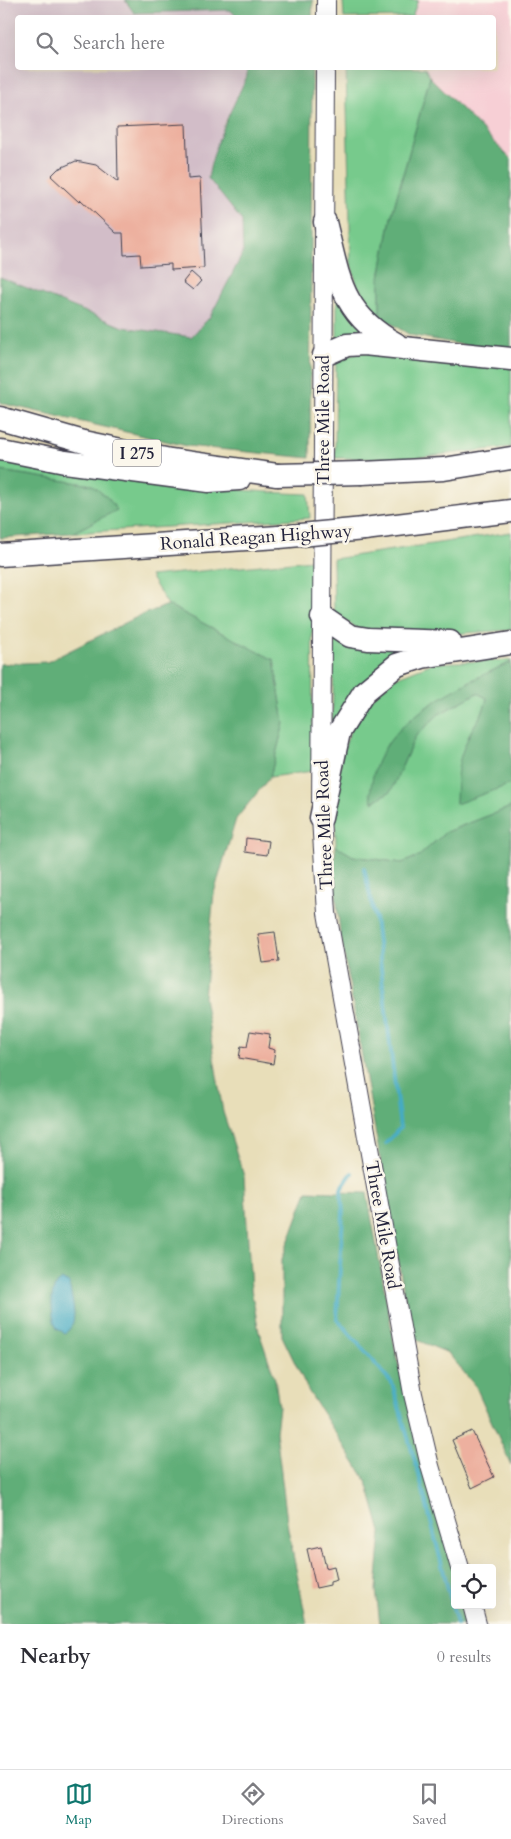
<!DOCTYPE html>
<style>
body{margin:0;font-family:Cardo,serif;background:#f7f7f7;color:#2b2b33}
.controls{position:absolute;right:15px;bottom:15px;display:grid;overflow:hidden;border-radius:5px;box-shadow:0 5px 20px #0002}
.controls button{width:45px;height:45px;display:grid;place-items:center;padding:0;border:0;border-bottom:1px solid #e1e1e2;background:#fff;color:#2b2b33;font:25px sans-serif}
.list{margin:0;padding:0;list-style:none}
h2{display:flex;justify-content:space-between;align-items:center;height:65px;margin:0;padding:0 20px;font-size:21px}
h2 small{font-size:16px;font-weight:400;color:#7c7c81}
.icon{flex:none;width:28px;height:28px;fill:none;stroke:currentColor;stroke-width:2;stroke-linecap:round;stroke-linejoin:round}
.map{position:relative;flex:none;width:511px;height:1624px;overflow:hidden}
.search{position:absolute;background:#fff;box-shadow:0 5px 20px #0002;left:15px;right:15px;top:15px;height:55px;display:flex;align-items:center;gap:12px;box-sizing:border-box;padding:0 18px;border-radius:5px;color:#7c7c81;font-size:19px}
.sheet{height:145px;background:#fff}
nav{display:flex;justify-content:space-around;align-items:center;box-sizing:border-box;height:70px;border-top:1px solid #e1e1e2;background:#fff;font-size:14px;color:#7c7c81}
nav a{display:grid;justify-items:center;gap:2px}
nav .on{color:#0f766e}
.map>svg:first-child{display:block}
.built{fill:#f7cfd5}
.industrial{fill:#d2bdc8}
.green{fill:#77ca8c;stroke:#4c7664}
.forest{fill:#61ae78;stroke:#42685a}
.water{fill:#44abc3;stroke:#33667f}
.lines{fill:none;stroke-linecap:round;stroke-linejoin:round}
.stream{stroke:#44abc3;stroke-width:4}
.building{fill:#edb09f}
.secondary-casing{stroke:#403e4e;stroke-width:20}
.highway-casing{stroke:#403e4e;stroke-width:25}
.secondary{stroke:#fff;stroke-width:18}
.highway{stroke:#fff;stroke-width:22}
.highway-bridge-casing{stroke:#403e4e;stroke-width:25;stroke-linecap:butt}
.highway-bridge{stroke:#fff;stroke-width:22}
.labels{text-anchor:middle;stroke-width:5;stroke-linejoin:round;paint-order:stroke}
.shield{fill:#fbf7ec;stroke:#636270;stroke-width:1}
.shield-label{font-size:16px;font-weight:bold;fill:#22223b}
.street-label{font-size:18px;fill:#22223b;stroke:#fbf7ec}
</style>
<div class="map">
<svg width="511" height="1624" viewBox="0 0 511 1624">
<rect width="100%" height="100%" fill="#fbf7ec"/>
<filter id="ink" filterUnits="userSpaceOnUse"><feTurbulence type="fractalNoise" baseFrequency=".02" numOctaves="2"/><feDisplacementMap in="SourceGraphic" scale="10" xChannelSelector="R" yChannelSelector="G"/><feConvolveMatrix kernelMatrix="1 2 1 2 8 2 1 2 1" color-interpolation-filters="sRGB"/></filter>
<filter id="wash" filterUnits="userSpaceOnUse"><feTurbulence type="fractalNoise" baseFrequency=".0096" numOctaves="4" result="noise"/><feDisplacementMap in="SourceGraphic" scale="20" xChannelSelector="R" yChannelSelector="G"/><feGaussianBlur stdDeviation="1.12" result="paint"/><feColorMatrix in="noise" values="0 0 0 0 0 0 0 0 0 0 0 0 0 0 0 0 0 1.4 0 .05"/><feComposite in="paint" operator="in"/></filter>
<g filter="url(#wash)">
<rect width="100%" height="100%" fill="#e8deb9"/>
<path class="built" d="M 418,0 L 511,0 L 511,159 L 430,77 L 425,68 L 494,68 L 494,18 L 412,18 Z"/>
<path class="industrial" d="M 0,0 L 125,0 L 134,13 L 230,10 L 238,17 L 18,18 L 18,68 L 247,68 L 247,76 L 225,122 L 210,165 L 208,178 L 242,221 L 243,253 L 210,317 L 191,337 L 123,327 L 0,277 Z"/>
<path class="green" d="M 343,0 L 418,0 L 412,17 L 344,18 Z
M 346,68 L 425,68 L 430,77 L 391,218 L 380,278 L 380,317 L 357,285 L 351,264 Z
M 337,292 L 373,337 L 337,343 Z
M 366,351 L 511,365 L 511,447 L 403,459 L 335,458 L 336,359 Z
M 0,456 C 102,471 205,491 308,494 L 310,518 L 72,533 L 117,509 L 92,485 L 0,471 Z
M 511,532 L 511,630 L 451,634 L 363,632 L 334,614 L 333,559 Z
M 312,560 L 313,771 L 270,777 L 284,723 L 274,660 L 168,605 L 150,576 Z
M 335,639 L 430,649 L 332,723 Z
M 511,660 L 511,662 L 470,681 L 423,709 L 387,744 L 370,793 L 373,802 L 391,791 L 415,737 L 439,714 L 477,693 L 487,698 C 484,715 477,719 470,733 C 463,746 457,788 456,803 L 511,784 L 511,807 L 446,832 L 419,856 L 402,863 L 353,856 L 336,846 L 335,799 L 342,755 L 354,719 L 368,702 L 393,679 L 433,663 Z"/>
<path class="forest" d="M 125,0 L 313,0 L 312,17 L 238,17 L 230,10 L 134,13 Z
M 247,68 L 312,68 L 310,458 L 187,446 L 0,403 L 0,277 L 123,327 L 191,337 L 210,317 L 243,253 L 242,221 L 208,178 C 214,142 232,109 247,76 Z
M 430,77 L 511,159 L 511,348 L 480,348 L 410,335 L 380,317 L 380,278 L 391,218 Z
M 0,471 L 92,485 L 108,498 L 117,510 L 72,533 L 0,538 Z
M 168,605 L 274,660 L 284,723 L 270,777 L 236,819 L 214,893 L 204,997 L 223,1112 L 244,1176 L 251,1289 L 259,1332 L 275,1379 L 279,1407 L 276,1432 L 288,1529 L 307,1624 L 0,1624 L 0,664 L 47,662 L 141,615 Z
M 511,662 L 511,784 L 456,804 C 457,775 456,763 469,736 C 475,721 484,716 487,698 L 477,693 L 439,714 L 415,737 L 391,791 L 373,802 C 369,793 371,787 373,776 C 386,718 462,685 511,662 Z
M 511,807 L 511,1465 L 476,1387 L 448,1353 L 412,1338 L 340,932 L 333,868 L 336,846 L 353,856 L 402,863 L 419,856 L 446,832 Z
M 307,1191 L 367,1193 L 397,1359 L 455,1571 L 455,1605 L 464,1605 L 469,1624 L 380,1624 L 376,1590 L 381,1532 L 367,1482 L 309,1392 L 282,1336 L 282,1259 Z"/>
<path class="water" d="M 61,1279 L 69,1283 C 71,1298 81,1323 65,1333 L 57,1329 C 51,1317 48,1288 61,1279 Z"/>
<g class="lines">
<path class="stream" d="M 364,868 L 375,918 L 400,1128 L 386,1143
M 352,1173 L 341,1189 L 343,1213 L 337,1319 L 392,1383 L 419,1475 L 457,1624"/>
</g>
<g id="blocks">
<path class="building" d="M 186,124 L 188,179 L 200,178 L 204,268 L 171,270 L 171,264 L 141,266 L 140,254 L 124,255 L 123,233 L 116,233 L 81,200 L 79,202 L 51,176 L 58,169 L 76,161 L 96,165 L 118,182 L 117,127 Z
M 191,272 L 201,281 L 193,290 L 183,282 Z
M 246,838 L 269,841 L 267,855 L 245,852 Z
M 275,932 L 279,961 L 263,963 L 258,934 Z
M 250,1031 L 270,1034 L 268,1048 L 275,1050 L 273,1064 L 239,1058 L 241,1046 L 247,1047 Z
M 472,1431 L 494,1477 L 472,1488 L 452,1440 Z
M 321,1546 L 326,1568 L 334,1566 L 337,1580 L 330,1582 L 330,1585 L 316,1588 L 307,1549 Z"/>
</g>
</g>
<g filter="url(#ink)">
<use href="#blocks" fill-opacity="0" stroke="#403e4e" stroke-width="1"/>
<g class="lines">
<defs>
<path id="secondary" d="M 326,18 L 326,0
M 325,68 L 321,818 L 327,913 L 413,1394 L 430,1466 L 460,1568
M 472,1605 L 477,1624"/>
<path id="highway" d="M 325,222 C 339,278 341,314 396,344
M 324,355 L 347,345 L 364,344 L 511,359
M 0,418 L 84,442 L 170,460 L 277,475
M 0,449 L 65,462 L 209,481 L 239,479
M 362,473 L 444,469 L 511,458
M 364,529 L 511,511
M 0,555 L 279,537
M 322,617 L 350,636 L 368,639 L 450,642
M 321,818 L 339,732 L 364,692 L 397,665 L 422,657 L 511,643"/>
</defs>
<use href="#secondary" class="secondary-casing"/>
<use href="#highway" class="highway-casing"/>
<use href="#secondary" class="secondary"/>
<use href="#highway" class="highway"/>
<defs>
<path id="highway-bridge" d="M 277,475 L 362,473
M 279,537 L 364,529"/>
</defs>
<use href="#highway-bridge" class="highway-bridge-casing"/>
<use href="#highway-bridge" class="highway-bridge"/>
</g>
</g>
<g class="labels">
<rect class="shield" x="113" y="439.5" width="48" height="27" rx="4"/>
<g class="shield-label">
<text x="137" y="459">I 275</text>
</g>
<g class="street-label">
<text transform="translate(323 420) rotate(-90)" y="6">Three Mile Road</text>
<text transform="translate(256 537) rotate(-4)" y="6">Ronald Reagan Highway</text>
<text transform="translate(324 825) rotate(-92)" y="6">Three Mile Road</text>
<text transform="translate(383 1225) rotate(80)" y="6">Three Mile Road</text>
</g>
</g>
</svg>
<div class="controls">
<button><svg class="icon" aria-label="locate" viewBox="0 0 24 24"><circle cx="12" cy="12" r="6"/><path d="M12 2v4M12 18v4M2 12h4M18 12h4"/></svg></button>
</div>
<div class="search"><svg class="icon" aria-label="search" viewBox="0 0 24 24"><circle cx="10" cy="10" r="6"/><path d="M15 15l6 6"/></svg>Search here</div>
</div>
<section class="sheet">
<h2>Nearby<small>0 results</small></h2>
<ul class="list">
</ul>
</section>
<nav>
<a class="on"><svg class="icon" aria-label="map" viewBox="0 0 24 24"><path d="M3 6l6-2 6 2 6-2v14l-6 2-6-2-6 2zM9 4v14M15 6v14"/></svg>Map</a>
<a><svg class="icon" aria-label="directions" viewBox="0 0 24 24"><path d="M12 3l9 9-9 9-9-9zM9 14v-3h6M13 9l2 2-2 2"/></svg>Directions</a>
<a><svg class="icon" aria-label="saved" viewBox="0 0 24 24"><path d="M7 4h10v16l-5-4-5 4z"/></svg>Saved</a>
</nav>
